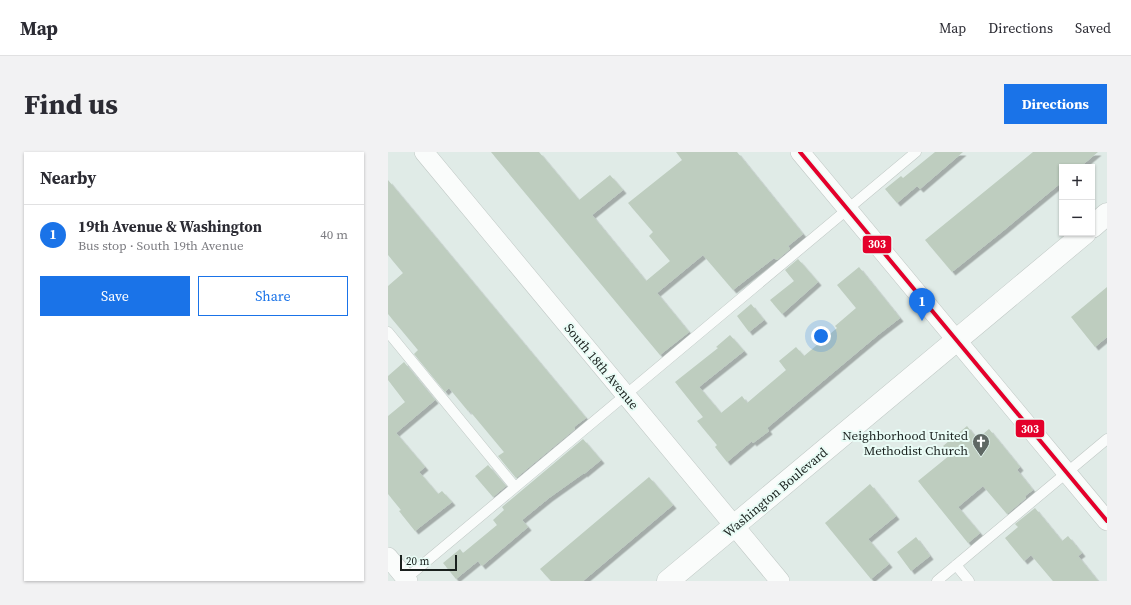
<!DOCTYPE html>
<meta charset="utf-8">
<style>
body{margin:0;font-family:"Source Serif 4",serif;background:#f2f2f3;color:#2b2b33}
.controls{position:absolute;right:12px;top:12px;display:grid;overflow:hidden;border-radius:0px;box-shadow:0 1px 3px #0004}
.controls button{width:36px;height:36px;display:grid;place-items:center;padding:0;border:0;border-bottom:1px solid #e1e1e2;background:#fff;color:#2b2b33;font:20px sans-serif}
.scale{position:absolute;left:12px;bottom:10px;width:57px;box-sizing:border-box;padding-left:4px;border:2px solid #1a211e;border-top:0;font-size:11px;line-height:14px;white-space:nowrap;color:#1a211e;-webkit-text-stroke:3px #e9fcf6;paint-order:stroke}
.you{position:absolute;left:433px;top:184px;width:14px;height:14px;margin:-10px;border:3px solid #fff;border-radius:50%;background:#1a73e8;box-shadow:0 0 0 6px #1a73e833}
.badge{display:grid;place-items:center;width:26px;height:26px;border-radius:50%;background:#1a73e8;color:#fff;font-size:13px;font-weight:700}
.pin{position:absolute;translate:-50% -33px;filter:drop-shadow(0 1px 2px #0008)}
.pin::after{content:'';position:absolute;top:21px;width:14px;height:12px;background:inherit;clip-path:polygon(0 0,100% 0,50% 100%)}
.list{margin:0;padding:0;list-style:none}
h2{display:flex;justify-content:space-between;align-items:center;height:52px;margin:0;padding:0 16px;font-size:17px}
h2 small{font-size:13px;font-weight:400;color:#7c7c81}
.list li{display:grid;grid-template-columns:26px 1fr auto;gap:12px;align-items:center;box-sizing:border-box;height:60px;padding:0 16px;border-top:1px solid #e1e1e2}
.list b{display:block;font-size:15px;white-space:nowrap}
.list p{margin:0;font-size:13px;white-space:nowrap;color:#7c7c81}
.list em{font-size:13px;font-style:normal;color:#7c7c81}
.actions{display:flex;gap:8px;padding:12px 16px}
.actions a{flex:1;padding:9px 0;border:1px solid #1a73e8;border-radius:0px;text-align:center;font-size:14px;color:#1a73e8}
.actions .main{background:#1a73e8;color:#fff}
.map{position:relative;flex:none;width:719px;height:429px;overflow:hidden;border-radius:0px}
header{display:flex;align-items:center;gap:24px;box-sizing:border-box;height:56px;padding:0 20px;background:#fff;border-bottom:1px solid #e1e1e2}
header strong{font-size:19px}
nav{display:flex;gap:22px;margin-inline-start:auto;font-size:14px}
.intro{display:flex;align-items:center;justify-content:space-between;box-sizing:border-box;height:96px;padding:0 24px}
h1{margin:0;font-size:28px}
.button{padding:10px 18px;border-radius:0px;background:#1a73e8;color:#fff;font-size:14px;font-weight:700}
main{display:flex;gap:24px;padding:0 24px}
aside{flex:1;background:#fff;border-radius:0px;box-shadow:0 1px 3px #0004}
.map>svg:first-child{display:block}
.building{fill:#becdbf;filter:url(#shadow)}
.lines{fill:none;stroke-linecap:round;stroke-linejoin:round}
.service-casing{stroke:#c0c8c5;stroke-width:11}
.minor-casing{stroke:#c0c8c5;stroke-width:20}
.tertiary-casing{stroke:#c0c8c5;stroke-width:23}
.service{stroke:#fafcfb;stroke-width:10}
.minor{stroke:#fafcfb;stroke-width:19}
.tertiary{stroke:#fafcfb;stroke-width:22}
.bus-1-casing{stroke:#e9fcf6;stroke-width:7}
.bus-1{stroke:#e4002b;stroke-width:4}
.labels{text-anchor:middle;stroke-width:4;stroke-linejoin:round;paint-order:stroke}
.street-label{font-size:13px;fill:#1a211e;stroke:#e9fcf6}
.poi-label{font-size:13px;fill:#1a211e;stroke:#e9fcf6;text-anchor:end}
.line-badge{stroke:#e9fcf6;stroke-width:1.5}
.badge-label{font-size:11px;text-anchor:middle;font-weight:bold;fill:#fff}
</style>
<header>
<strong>Map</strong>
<nav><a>Map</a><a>Directions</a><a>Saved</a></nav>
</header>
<div class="intro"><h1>Find us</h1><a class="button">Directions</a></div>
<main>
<aside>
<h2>Nearby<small></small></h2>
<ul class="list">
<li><span class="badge">1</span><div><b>19th Avenue &amp; Washington</b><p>Bus stop · South 19th Avenue</p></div><em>40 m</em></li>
</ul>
<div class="actions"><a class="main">Save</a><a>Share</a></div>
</aside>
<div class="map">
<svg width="719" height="429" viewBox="0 0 719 429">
<defs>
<filter id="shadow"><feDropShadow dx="3.5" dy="3.5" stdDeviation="0" flood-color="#0004"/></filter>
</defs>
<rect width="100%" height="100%" fill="#e0ebe7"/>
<path class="building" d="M 103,0 L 151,0 L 191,48 L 222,23 L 235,38 L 204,63 L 258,129 L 282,109 L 261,84 L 265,80 L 240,51 L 294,8 L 288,0 L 349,0 L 415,82 L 400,94 L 402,97 L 389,108 L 386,106 L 345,138 L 315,103 L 269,141 L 301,180 L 272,203 Z
M 547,0 L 575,0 L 532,37 L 529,34 L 509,51 L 497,37 L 513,24 L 515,26 Z
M 645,0 L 710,0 L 692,15 L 674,15 L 674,30 L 615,79 L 564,120 L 537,88 Z
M 0,28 L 198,266 L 186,275 L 187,277 L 128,326 L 110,304 L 116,300 L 81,258 L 80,259 L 61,236 L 57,240 L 26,202 L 30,198 L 0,162 L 0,134 L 15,121 L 0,103 Z
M 410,107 L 430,130 L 394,162 L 382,148 L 406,129 L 397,118 Z
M 471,115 L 512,166 L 490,183 L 379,276 L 381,279 L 365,291 L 364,289 L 339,310 L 327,295 L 329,293 L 309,269 L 315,265 L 287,230 L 330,196 L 328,195 L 342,183 L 356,199 L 311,235 L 333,261 L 354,244 L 359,251 L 398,218 L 391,209 L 408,195 L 416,204 L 449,176 L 447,174 L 468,156 L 449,133 Z
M 719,135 L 719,185 L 707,195 L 683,165 Z
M 363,152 L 376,168 L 361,180 L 349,164 Z
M 16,210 L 47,248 L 8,281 L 37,315 L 31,320 L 50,342 L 54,339 L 64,350 L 27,379 L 11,359 L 13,358 L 0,342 L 0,264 L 17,250 L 0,228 L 0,224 Z
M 579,274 L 589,287 L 601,277 L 632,315 L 629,318 L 645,338 L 637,344 L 638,346 L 619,362 L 595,334 L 570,355 L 592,381 L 580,391 L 530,329 L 562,303 L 555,294 Z
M 195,287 L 213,308 L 196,322 L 196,321 L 161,346 L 134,368 L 140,375 L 107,403 L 94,414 L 90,409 L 68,427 L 55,411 L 72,397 L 75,401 L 109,373 L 105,368 L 116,358 L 114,355 Z
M 100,313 L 118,334 L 105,345 L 87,324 Z
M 261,325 L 285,353 L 195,429 L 163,429 L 152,417 Z
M 482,332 L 508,364 L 480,387 L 501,412 L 483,427 L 437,371 Z
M 647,356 L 674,389 L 680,384 L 694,401 L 690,404 L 710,429 L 665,429 L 643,403 L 636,409 L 617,386 L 630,375 L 627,372 Z
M 528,385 L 542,404 L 523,419 L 509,400 Z"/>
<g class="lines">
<defs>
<path id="service" d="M 0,180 L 127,335
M 568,413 L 581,429
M 15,429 L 528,0
M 549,429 L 719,287"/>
<path id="minor" d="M 36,0 L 392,429
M 412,0 L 719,369
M 0,405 L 20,429"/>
<path id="tertiary" d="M 704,75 L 719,62
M 280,429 L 697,81"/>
</defs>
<use href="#service" class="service-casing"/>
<use href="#minor" class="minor-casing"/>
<use href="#tertiary" class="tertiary-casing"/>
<use href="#service" class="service"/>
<use href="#minor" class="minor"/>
<use href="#tertiary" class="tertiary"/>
<defs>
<path id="bus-1" d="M 412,0 L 719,369"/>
</defs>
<use href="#bus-1" class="bus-1-casing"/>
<use href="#bus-1" class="bus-1"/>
</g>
<defs>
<symbol id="church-pin" viewBox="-11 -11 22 30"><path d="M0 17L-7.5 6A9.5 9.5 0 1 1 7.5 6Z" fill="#5f6864" stroke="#e9fcf6"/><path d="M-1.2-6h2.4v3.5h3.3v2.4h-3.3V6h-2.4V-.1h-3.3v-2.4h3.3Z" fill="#fff"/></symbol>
</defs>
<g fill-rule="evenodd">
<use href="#church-pin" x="583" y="280" width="20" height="27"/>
</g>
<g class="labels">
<g class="street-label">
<text transform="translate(214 214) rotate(50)" y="5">South 18th Avenue</text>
<text transform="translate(387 340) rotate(-40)" y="5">Washington Boulevard</text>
</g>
<g class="poi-label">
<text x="580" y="288">Neighborhood United<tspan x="580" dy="15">Methodist Church</tspan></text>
</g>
</g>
<g class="line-badge">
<rect x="474" y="83" width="30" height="19" rx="4" fill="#e4002b"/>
<rect x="627" y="267" width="30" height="19" rx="4" fill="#e4002b"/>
</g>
<g class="badge-label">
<text x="489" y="96">303</text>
<text x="642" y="281">303</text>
</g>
</svg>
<div class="controls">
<button>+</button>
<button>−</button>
</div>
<div class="scale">20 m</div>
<div class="you"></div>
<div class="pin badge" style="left:534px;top:169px">1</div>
</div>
</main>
